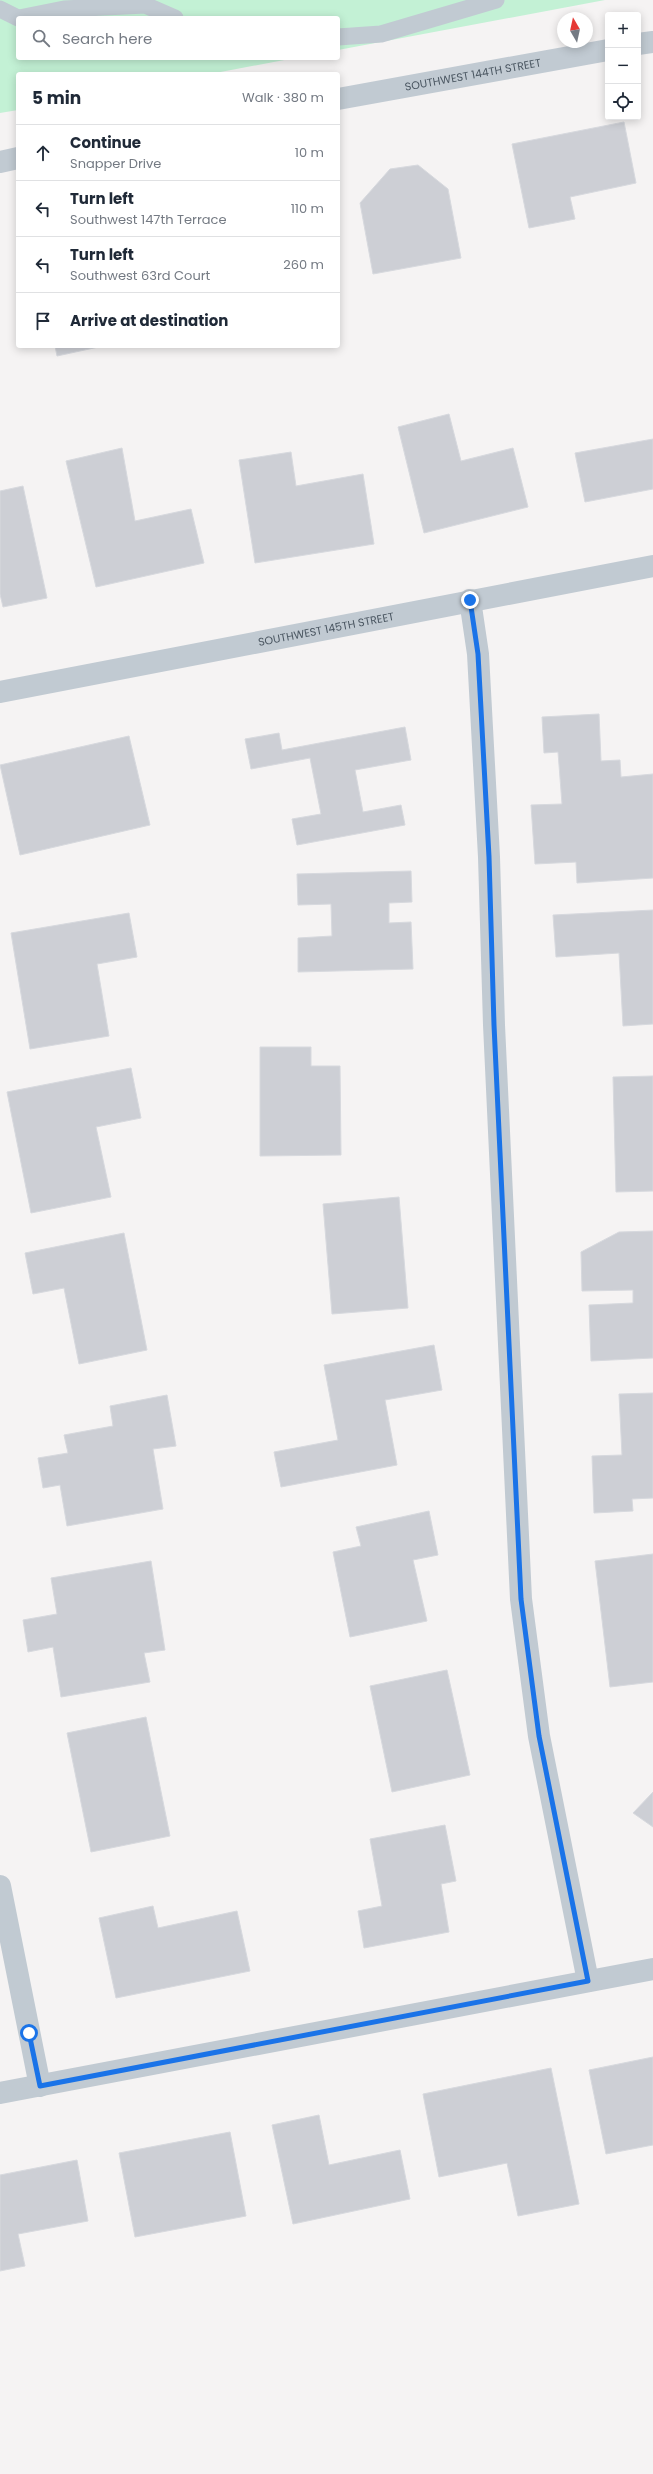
<!DOCTYPE html>
<meta charset="utf-8">
<style>
body{margin:0;font-family:Poppins,sans-serif;background:#f2f2f3;color:#1f2937}
.controls{position:absolute;right:12px;top:12px;display:grid;overflow:hidden;border-radius:4px;box-shadow:0 2px 10px #0003}
.controls button{width:36px;height:36px;display:grid;place-items:center;padding:0;border:0;border-bottom:1px solid #e0e1e3;background:#fff;color:#1f2937;font:20px sans-serif}
.compass{position:absolute;left:557px;top:12px;width:36px;height:36px;border-radius:50%;background:#fff;box-shadow:0 2px 10px #0003;rotate:351deg}
.stop{position:absolute;width:12px;height:12px;margin:-9px;border:3px solid #1a73e8;border-radius:50%;background:#fff}
.stop.end{background:#1a73e8;border-color:#fff;box-shadow:0 1px 4px #0008}
.list{margin:0;padding:0;list-style:none}
h2{display:flex;justify-content:space-between;align-items:center;height:52px;margin:0;padding:0 16px;font-size:17px}
h2 small{font-size:13px;font-weight:400;color:#747a83}
.list li{display:grid;grid-template-columns:26px 1fr auto;gap:12px;align-items:center;box-sizing:border-box;height:56px;padding:0 16px;border-top:1px solid #e0e1e3}
.list b{display:block;font-size:15px;white-space:nowrap}
.list p{margin:0;font-size:13px;white-space:nowrap;color:#747a83}
.list em{font-size:13px;font-style:normal;color:#747a83}
.icon{flex:none;width:22px;height:22px;fill:none;stroke:currentColor;stroke-width:2;stroke-linecap:round;stroke-linejoin:round}
.map{position:relative;flex:none;width:653px;height:2474px;overflow:hidden}
.search{position:absolute;background:#fff;box-shadow:0 2px 10px #0003;left:16px;top:16px;width:324px;height:44px;display:flex;align-items:center;gap:10px;box-sizing:border-box;padding:0 14px;border-radius:4px;color:#747a83;font-size:15px}
.panel{position:absolute;background:#fff;box-shadow:0 2px 10px #0003;left:16px;top:72px;width:324px;height:276px;border-radius:4px}
.map>svg:first-child{display:block}
.green{fill:#c3f1d5}
.building{fill:#cdcfd5;stroke:#d7d9de}
.lines{fill:none;stroke-linecap:round;stroke-linejoin:round}
.lane{stroke:#c1cad2;stroke-width:17}
.street{stroke:#c1cad2;stroke-width:22}
.route{stroke:#1a73e8;stroke-width:5}
.labels{text-anchor:middle;stroke-width:3;stroke-linejoin:round;paint-order:stroke}
.street-label{font-size:11px;fill:#4a5661;stroke:#fff}
</style>
<div class="map">
<svg width="653" height="2474" viewBox="0 0 653 2474">
<rect width="100%" height="100%" fill="#f5f3f3"/>
<path class="green" d="M 0,0 L 605,0 L 338,50 L 338,18 L 18,18 L 18,58 L 295,58 L 210,74 L 18,74 L 18,110 L 0,113 Z"/>
<path class="building" d="M 624,122 L 636,183 L 570,197 L 575,219 L 529,228 L 512,144 Z
M 418,165 L 448,189 L 461,258 L 373,274 L 360,203 L 390,169 Z
M 55,346 L 103,346 L 57,356 Z
M 449,414 L 461,461 L 513,448 L 528,507 L 424,533 L 398,427 Z
M 653,439 L 653,489 L 585,502 L 575,453 Z
M 122,448 L 135,521 L 191,509 L 204,563 L 96,587 L 66,461 Z
M 291,452 L 296,486 L 363,474 L 374,544 L 255,563 L 239,460 Z
M 23,486 L 47,598 L 3,607 L 0,594 L 0,491 Z
M 599,714 L 601,761 L 620,760 L 621,777 L 653,774 L 653,878 L 577,883 L 576,862 L 535,864 L 531,805 L 562,804 L 558,752 L 544,753 L 542,717 Z
M 405,727 L 411,760 L 355,770 L 363,812 L 401,805 L 405,825 L 297,845 L 292,819 L 321,814 L 310,758 L 251,769 L 245,739 L 279,733 L 282,750 Z
M 129,736 L 150,825 L 20,855 L 0,765 Z
M 411,871 L 412,902 L 389,903 L 389,923 L 411,922 L 413,969 L 298,972 L 298,938 L 332,936 L 331,904 L 298,905 L 297,874 Z
M 653,910 L 653,1024 L 623,1026 L 619,953 L 556,957 L 553,915 Z
M 129,913 L 137,957 L 97,964 L 109,1036 L 30,1049 L 11,933 Z
M 260,1047 L 311,1047 L 311,1066 L 340,1066 L 341,1155 L 260,1156 Z
M 131,1068 L 141,1118 L 96,1127 L 111,1197 L 31,1213 L 7,1092 Z
M 653,1076 L 653,1191 L 616,1192 L 613,1077 Z
M 399,1197 L 408,1308 L 332,1314 L 323,1204 Z
M 653,1231 L 653,1358 L 591,1361 L 589,1305 L 633,1303 L 633,1290 L 582,1291 L 581,1252 L 619,1232 Z
M 124,1233 L 147,1350 L 79,1364 L 64,1288 L 33,1294 L 25,1253 Z
M 434,1345 L 442,1390 L 385,1400 L 397,1465 L 281,1487 L 274,1452 L 338,1440 L 324,1365 Z
M 653,1393 L 653,1498 L 632,1499 L 633,1511 L 594,1513 L 592,1456 L 622,1455 L 619,1394 Z
M 167,1395 L 176,1446 L 153,1449 L 163,1509 L 67,1526 L 60,1485 L 43,1488 L 38,1458 L 68,1453 L 64,1435 L 113,1426 L 110,1406 Z
M 429,1511 L 438,1555 L 413,1560 L 427,1621 L 350,1637 L 333,1552 L 361,1546 L 356,1527 Z
M 653,1554 L 653,1682 L 610,1687 L 595,1561 Z
M 151,1561 L 165,1650 L 144,1653 L 150,1682 L 61,1697 L 53,1647 L 28,1652 L 23,1620 L 57,1614 L 51,1578 Z
M 447,1670 L 470,1775 L 392,1792 L 370,1686 Z
M 146,1717 L 170,1836 L 91,1852 L 67,1733 Z
M 653,1792 L 653,1827 L 633,1813 Z
M 445,1825 L 456,1881 L 441,1884 L 449,1932 L 364,1948 L 358,1911 L 382,1906 L 370,1839 Z
M 153,1906 L 158,1928 L 237,1911 L 250,1971 L 116,1998 L 99,1918 Z
M 653,2057 L 653,2145 L 606,2154 L 589,2070 Z
M 551,2068 L 579,2204 L 518,2216 L 507,2163 L 439,2177 L 423,2094 Z
M 319,2115 L 329,2165 L 400,2150 L 410,2199 L 293,2224 L 272,2125 Z
M 230,2132 L 246,2216 L 135,2237 L 119,2153 Z
M 77,2160 L 88,2221 L 18,2234 L 25,2266 L 0,2271 L 0,2175 Z"/>
<g class="lines">
<path class="lane" d="M 0,9 L 18,18
M 19,18 L 64,9 L 145,5 L 175,18
M 338,37 L 381,34 L 496,0"/>
<g class="street">
<path d="M 638,44 L 653,42"/>
<path id="s1" d="M 338,99 L 608,50"/>
<path d="M 0,162 L 18,158"/>
<path d="M 470,600 L 478,654 L 489,857 L 494,1025 L 521,1599 L 539,1736 L 588,1981"/>
<path id="s2" d="M 0,692 L 653,566"/>
<path d="M 0,1886 L 40,2086"/>
<path d="M 0,2093 L 653,1969"/>
</g>
</g>
<g class="lines">
<path class="route" d="M 29,2033 L 40,2086 L 588,1981 L 539,1736 L 521,1599 L 494,1025 L 489,857 L 478,654 L 470,600"/>
</g>
<g class="labels">
<g class="street-label">
<text dy="4" stroke="none"><textPath href="#s1" startOffset="137">SOUTHWEST 144TH STREET</textPath></text>
<text dy="4" stroke="none"><textPath href="#s2" startOffset="332">SOUTHWEST 145TH STREET</textPath></text>
</g>
</g>
</svg>
<div class="controls">
<button>+</button>
<button>−</button>
<button><svg class="icon" aria-label="locate" viewBox="0 0 24 24"><circle cx="12" cy="12" r="6"/><path d="M12 2v4M12 18v4M2 12h4M18 12h4"/></svg></button>
</div>
<svg class="compass" viewBox="-18 -18 36 36"><path d="M0-13l5 13h-10z" fill="#e53935"/><path d="M0 13l5-13h-10z" fill="#747a83"/></svg>
<div class="stop" style="left:29px;top:2033px"></div>
<div class="stop end" style="left:470px;top:600px"></div>
<div class="search"><svg class="icon" aria-label="search" viewBox="0 0 24 24"><circle cx="10" cy="10" r="6"/><path d="M15 15l6 6"/></svg>Search here</div>
<section class="panel">
<h2>5 min<small>Walk · 380 m</small></h2>
<ul class="list">
<li><svg class="icon" aria-label="ahead" viewBox="0 0 24 24"><path d="M12 20V5M6 11l6-6 6 6"/></svg><div><b>Continue</b><p>Snapper Drive</p></div><em>10 m</em></li>
<li><svg class="icon" aria-label="left" viewBox="0 0 24 24"><path d="M17 20v-9H6M10 6l-5 5 5 5"/></svg><div><b>Turn left</b><p>Southwest 147th Terrace</p></div><em>110 m</em></li>
<li><svg class="icon" aria-label="left" viewBox="0 0 24 24"><path d="M17 20v-9H6M10 6l-5 5 5 5"/></svg><div><b>Turn left</b><p>Southwest 63rd Court</p></div><em>260 m</em></li>
<li><svg class="icon" aria-label="arrive" viewBox="0 0 24 24"><path d="M6 21V4h12l-3 4 3 4H6"/></svg><div><b>Arrive at destination</b></div></li>
</ul>
</section>
</div>
